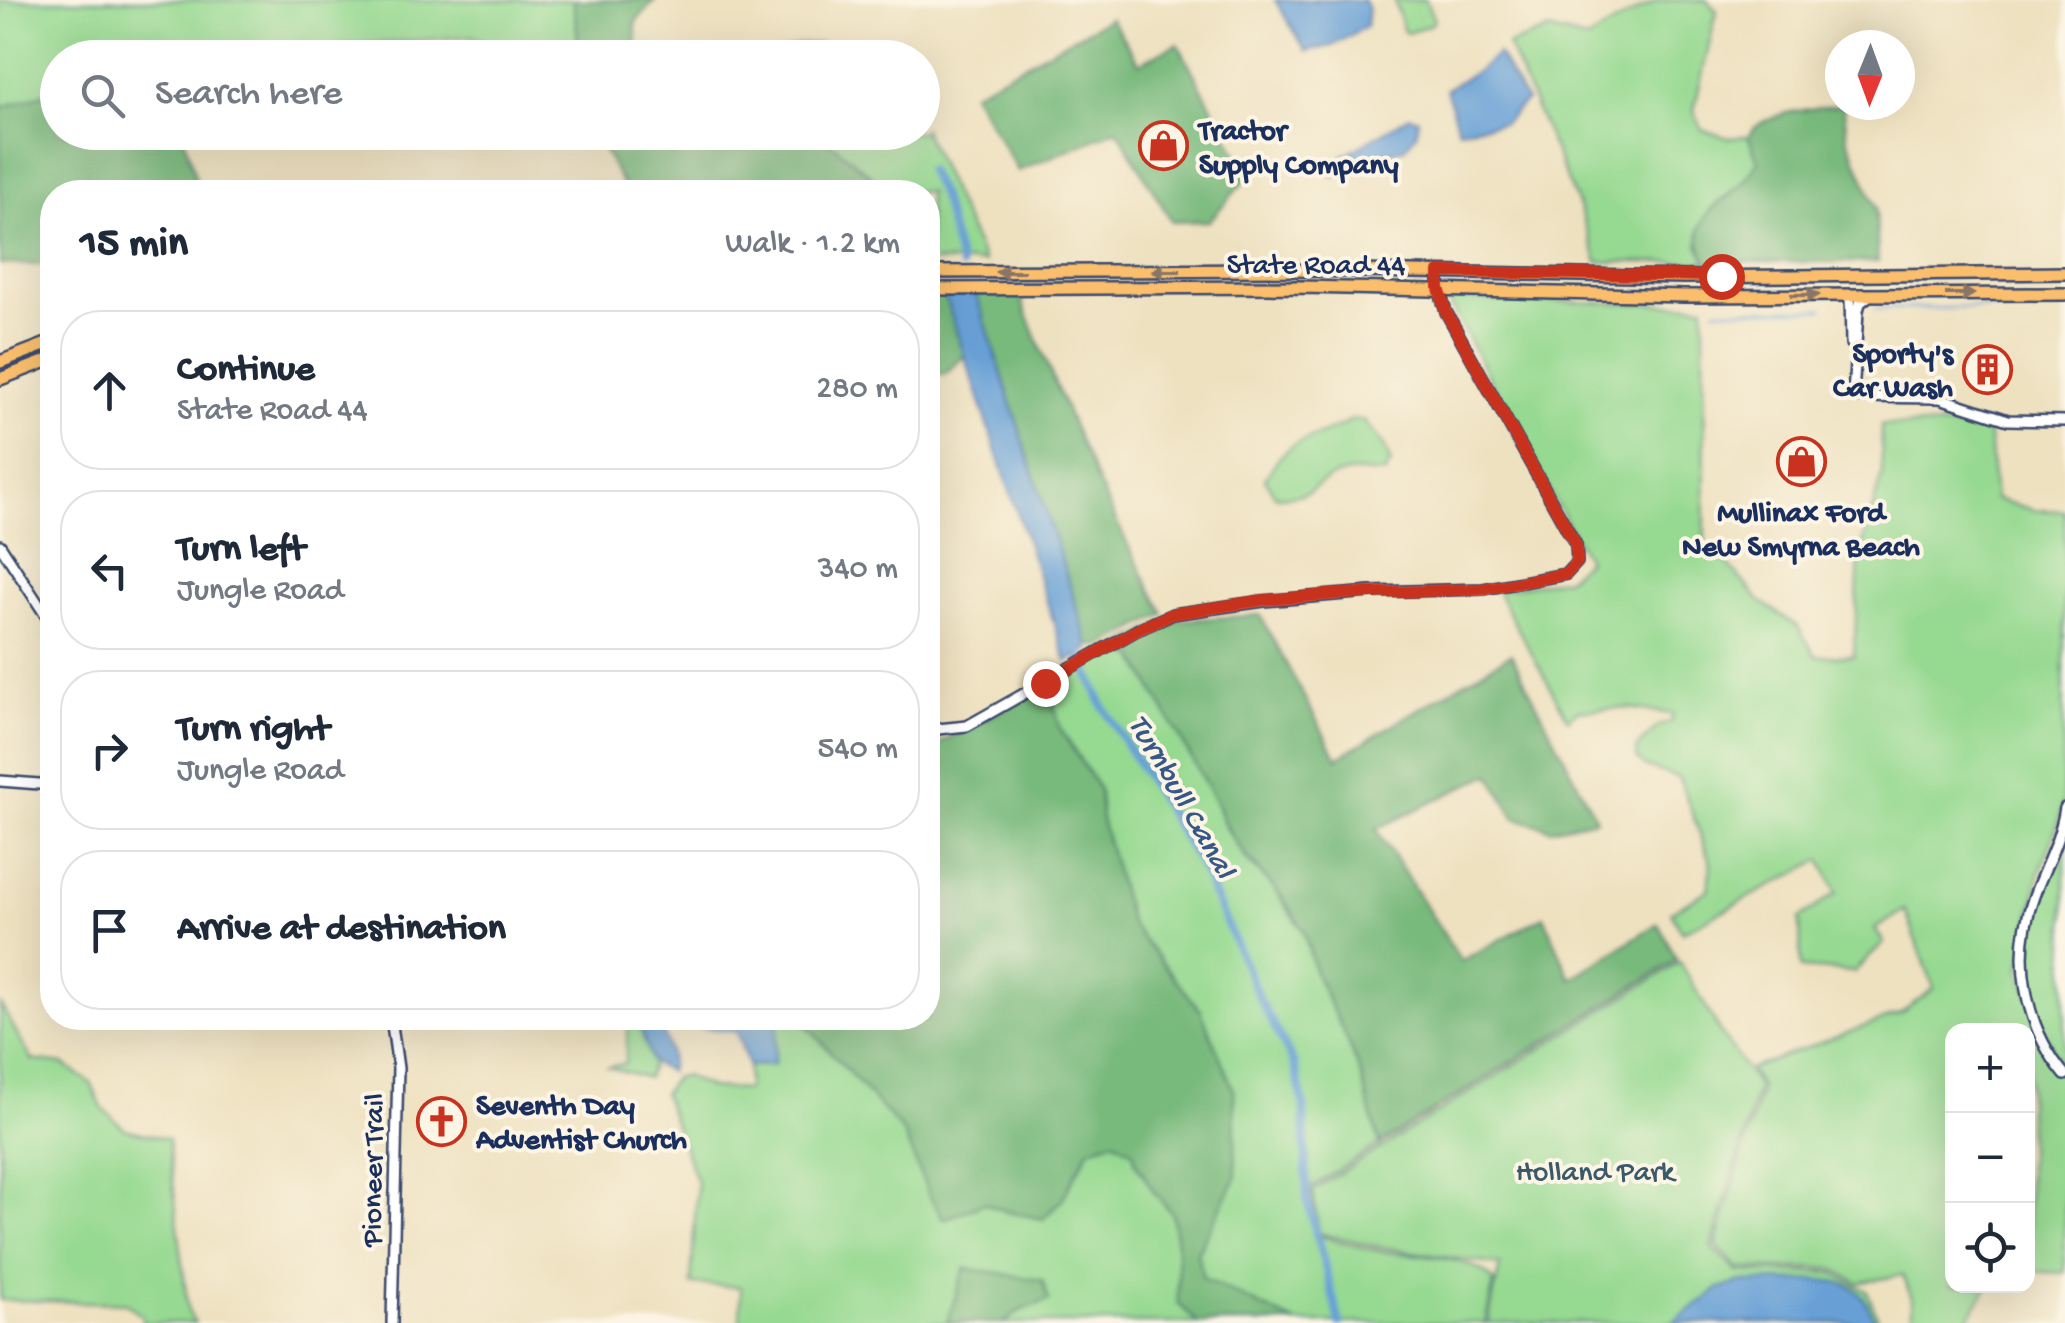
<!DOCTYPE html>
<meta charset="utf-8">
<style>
body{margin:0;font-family:"Gochi Hand",sans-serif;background:#f6f6f7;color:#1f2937}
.controls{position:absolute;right:30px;bottom:30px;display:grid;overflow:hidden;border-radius:20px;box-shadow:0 10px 40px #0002}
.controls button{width:90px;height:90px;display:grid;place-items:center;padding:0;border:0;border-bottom:2px solid #e0e1e3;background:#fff;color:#1f2937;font:50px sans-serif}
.compass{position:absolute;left:1825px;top:30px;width:90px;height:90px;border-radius:50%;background:#fff;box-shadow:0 10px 40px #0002;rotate:181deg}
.stop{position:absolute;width:30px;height:30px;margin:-22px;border:8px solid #c8321e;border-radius:50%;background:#fff}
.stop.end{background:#c8321e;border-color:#fff;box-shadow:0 2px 10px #0008}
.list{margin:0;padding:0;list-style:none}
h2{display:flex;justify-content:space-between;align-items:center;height:130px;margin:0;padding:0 40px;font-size:42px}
h2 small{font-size:32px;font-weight:400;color:#747a83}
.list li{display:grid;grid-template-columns:65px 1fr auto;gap:30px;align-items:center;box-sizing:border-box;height:160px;margin:0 20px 20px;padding:0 20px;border:2px solid #e0e1e3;border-radius:40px}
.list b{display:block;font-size:38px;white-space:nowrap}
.list p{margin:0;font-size:32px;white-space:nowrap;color:#747a83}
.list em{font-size:32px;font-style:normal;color:#747a83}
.icon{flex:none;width:55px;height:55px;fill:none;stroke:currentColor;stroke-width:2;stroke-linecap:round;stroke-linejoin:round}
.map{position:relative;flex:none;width:2065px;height:1323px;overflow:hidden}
.search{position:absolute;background:#fff;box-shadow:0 10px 40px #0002;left:40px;top:40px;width:900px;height:110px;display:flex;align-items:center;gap:25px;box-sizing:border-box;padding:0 35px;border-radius:55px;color:#747a83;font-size:38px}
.panel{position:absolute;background:#fff;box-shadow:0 10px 40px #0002;left:40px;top:180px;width:900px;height:850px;border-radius:40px}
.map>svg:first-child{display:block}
.green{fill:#96d991;stroke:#588478;stroke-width:2.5}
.forest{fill:#78b97b;stroke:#4a746c;stroke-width:2.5}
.water{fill:#67a0d6;stroke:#41689a;stroke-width:2.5}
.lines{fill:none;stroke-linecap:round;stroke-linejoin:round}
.stream{stroke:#67a0d6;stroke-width:2.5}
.canal{stroke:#67a0d6;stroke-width:8}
.tertiary-casing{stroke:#3b4a6d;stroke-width:14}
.primary-casing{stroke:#3b4a6d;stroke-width:16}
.tertiary{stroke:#fff;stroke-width:9}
.primary{stroke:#fabe6d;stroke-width:11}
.oneway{fill:#8a7666}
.route{stroke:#c8321e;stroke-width:12}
.labels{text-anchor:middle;stroke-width:8;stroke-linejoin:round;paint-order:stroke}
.poi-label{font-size:30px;font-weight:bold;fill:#1b2f5e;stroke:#fcf5e5;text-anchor:start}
.street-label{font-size:30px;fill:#1b2f5e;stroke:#fcf5e5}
.park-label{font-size:30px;fill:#3a5a6b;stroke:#fcf5e5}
.water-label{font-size:32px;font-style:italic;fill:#365788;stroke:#fcf5e5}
</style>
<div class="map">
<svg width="2065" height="1323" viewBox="0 0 2065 1323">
<rect width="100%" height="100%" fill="#fcf5e5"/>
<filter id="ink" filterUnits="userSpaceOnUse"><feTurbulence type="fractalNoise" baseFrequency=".01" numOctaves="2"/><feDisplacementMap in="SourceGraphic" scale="20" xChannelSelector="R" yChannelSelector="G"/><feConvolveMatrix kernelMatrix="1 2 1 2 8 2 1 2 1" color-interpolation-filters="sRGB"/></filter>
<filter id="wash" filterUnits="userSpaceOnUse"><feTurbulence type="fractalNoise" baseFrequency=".0048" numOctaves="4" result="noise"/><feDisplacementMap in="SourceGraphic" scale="40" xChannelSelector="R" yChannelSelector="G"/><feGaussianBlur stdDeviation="2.25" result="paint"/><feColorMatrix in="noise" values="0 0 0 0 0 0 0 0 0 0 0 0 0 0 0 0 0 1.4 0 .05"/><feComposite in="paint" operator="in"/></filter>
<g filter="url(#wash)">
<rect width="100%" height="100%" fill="#eee1c0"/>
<path class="green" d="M 0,0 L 573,0 L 578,36 L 569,57 L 519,57 L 472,36 L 287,51 L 267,57 L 58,58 L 57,92 L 0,108 Z
M 1394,0 L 1426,0 L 1434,20 L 1432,24 L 1408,33 L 1404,32 Z
M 1657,0 L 1706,0 L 1717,11 L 1694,110 L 1702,130 L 1729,138 L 1749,136 L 1758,161 L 1746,180 L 1710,210 L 1698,245 L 1707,262 L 1598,262 L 1579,207 L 1508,45 L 1549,30 L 1586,40 Z
M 824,43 L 844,57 L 765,57 L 798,45 Z
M 923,129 L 984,262 L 928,262 L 928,192 L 873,192 L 873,177 L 819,133 L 922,132 Z
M 1447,299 L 1704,305 L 1705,551 L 1717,552 L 1759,600 L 1798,627 L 1816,656 L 1854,656 L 1859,558 L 1882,474 L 1881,425 L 1988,427 L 1995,499 L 2034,510 L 2065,511 L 2063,800 L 2059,822 L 2039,875 L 2020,971 L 2057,1071 L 2065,1080 L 2065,1271 L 2062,1273 L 2028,1271 L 2028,1030 L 1952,1030 L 1952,1286 L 1988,1286 L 1966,1323 L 1912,1323 L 1912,1298 L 1902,1275 L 1859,1283 L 1832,1268 L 1739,1269 L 1716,1245 L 1761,1088 L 1750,1069 L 1901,1013 L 1934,988 L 1905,910 L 1875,929 L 1884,943 L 1854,972 L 1801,968 L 1800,918 L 1837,893 L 1821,860 L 1682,932 L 1671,912 L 1708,890 L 1711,864 L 1679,778 L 1646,767 L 1637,759 L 1637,748 L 1658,726 L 1671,722 L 1673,714 L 1628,708 L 1577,710 L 1568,719 L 1498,593 L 1500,590 L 1567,578 L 1587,560 Z
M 1353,419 L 1364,421 L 1385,448 L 1391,463 L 1385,473 C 1371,475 1358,469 1343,473 C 1314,481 1314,500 1275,496 L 1265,479 C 1293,429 1311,446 1353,419 Z
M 1113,648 L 1135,657 L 1216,802 L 1225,827 L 1249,863 L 1270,883 L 1303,930 L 1316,976 L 1342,1026 L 1359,1069 L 1380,1144 L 1310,1188 L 1317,1235 C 1337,1241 1359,1247 1380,1251 C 1410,1256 1476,1255 1494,1282 L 1485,1323 L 1296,1323 L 1203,1279 L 1197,1254 L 1212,1223 L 1201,1011 L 1130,923 L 1101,819 L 1099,790 L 1061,730 L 1048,686 Z
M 2065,828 L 2065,1069 C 2035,1024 2016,969 2032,915 C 2040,885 2056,858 2065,828 Z
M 1680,962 L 1722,1035 L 1758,1086 L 1712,1247 L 1738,1272 L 1832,1272 L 1867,1291 L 1880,1323 L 1488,1323 L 1500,1265 L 1379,1247 L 1319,1233 L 1313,1190 Z
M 0,1004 L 32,1060 L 63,1064 L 91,1083 L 102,1108 L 125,1129 L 168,1139 L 188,1311 L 195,1323 L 143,1323 L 142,1316 L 126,1303 L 0,1300 Z
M 629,1018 L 637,1018 L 652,1063 L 647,1078 L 609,1067 L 625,1063 Z
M 778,1018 L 800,1018 L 903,1132 L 930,1197 L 945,1219 L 984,1203 L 1008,1212 L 1080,1168 L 1089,1149 L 1113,1140 L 1133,1151 L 1136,1163 L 1154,1192 L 1172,1213 L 1177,1244 L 1178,1303 L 1198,1323 L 1004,1323 L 1019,1311 L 1048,1300 L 1042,1281 L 965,1269 L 947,1323 L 740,1323 L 741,1287 L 691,1284 L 697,1182 L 663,1094 L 675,1077 L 684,1076 L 711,1088 L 747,1090 L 748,1066 L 774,1064 Z"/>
<path class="forest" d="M 573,0 L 655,0 L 635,23 L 638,57 L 569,57 L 578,36 Z
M 1110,18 L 1139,63 L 1178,44 L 1249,176 L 1209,221 L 1172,222 L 1117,129 L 1018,171 L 972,93 Z
M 53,91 L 57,92 L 58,132 L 183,133 L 197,184 L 190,192 L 52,192 L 52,254 L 45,265 L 0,264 L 0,108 Z
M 1843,105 L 1848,140 L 1876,208 L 1878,262 L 1707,262 C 1684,217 1717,210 1744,182 C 1750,176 1754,168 1758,161 L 1748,136 C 1763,110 1815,109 1843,105 Z
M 594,133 L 819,133 L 873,178 L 873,192 L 627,192 Z
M 1019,293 C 1061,404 1107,510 1164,614 L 1102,646 L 1089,645 L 976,294 Z
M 928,294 L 944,294 L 965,355 L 946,374 L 928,377 Z
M 1260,615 L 1337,758 L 1511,654 L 1596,819 L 1551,829 L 1515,818 L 1490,774 L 1376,829 L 1461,961 L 1544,916 L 1571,979 L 1658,923 L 1677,960 L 1380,1144 C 1372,1120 1367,1095 1359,1070 C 1349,1038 1331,1010 1318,979 C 1310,963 1310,944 1302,928 C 1276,879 1235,859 1216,802 L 1135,657 L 1114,648 L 1167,621 Z
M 1048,686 L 1061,730 L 1099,790 L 1101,819 L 1130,923 L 1201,1011 L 1234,1091 L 1236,1178 L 1197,1253 L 1203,1278 L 1296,1323 L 1198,1323 L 1178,1303 L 1177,1244 L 1172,1213 L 1154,1192 L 1136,1163 L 1133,1151 L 1114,1140 L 1089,1149 L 1063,1198 L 1043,1219 L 1008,1212 L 984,1203 L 944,1219 L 930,1197 L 903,1132 L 800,1018 L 928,1018 L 928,749 Z
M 965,1268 L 1042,1280 L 1049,1300 L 1019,1311 L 1004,1323 L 947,1323 Z"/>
<path class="water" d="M 1275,0 L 1364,0 L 1368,9 L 1366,26 L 1332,46 L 1306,51 Z
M 1498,54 L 1526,101 L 1504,123 L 1458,129 L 1446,89 L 1479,70 Z
M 1410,116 L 1418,119 L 1416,134 L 1404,149 L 1380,155 L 1333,176 L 1329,172 L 1328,165 Z
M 944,294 L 976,294 L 1090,649 L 1067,662 Z
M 637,1018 L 778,1018 L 774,1064 L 748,1066 L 737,1032 L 663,1022 C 662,1044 675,1048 669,1072 L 652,1063 Z
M 1815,1280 C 1854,1282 1861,1287 1876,1323 L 1672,1323 L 1720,1288 L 1742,1282 Z"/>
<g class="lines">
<path class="stream" d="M 1875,309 L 2065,307
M 1715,310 L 1823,309"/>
<path class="canal" d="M 928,170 L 941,196 L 961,266
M 1076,646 L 1103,706 L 1202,868 L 1261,1002 L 1294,1064 L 1304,1106 L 1307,1199 L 1340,1323"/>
</g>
</g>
<g filter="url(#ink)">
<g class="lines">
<defs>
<path id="tertiary" d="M 1850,295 L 1851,344
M 1870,295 L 1860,303 L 1858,311 L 1853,397 L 1940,398 L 2008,420 L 2065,421
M 0,545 L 52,625
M 928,730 L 967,726 L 1137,630 L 1173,614 L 1264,601 L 1370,592 L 1483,589 L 1522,582 L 1566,574 L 1577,562 L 1576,545 L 1446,312 L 1439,289 L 1439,272
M 0,781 L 52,785
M 2065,808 C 2060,841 2045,866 2034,896 C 2012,956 2024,1026 2065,1075
M 391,1018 L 398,1068 L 392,1323"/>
<path id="primary" d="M 928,272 L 1302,270 L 1684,277 L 2065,273
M 928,289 L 1302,287 L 1684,296 L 2065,294
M 0,362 L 52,342
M 0,379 L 52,359"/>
</defs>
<use href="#tertiary" class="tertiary-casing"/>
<use href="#primary" class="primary-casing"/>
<use href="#tertiary" class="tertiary"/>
<use href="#primary" class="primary"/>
</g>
<defs><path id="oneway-solid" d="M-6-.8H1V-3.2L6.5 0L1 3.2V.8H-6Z" transform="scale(2.5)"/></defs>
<g class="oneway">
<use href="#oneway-solid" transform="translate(1166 271) rotate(180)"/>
<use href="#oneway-solid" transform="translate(1010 272) rotate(180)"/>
<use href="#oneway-solid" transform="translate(1960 294)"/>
<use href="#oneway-solid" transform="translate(1805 295)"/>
</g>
</g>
<g class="lines" filter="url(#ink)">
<path class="route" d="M 1045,683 L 1137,630 L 1172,614 L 1264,600 L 1339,594 L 1483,589 L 1566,574 L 1577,562 L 1576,545 L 1446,312 L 1439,288 L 1439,272 L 1721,276"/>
</g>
<defs>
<symbol id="shop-ring" viewBox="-11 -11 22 22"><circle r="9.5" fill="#fcf5e5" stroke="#c8321e" stroke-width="1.5"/><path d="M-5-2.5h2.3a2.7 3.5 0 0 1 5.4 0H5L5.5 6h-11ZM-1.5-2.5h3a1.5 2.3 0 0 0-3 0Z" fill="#c8321e"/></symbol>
<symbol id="building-ring" viewBox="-11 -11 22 22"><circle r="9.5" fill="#fcf5e5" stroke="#c8321e" stroke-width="1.5"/><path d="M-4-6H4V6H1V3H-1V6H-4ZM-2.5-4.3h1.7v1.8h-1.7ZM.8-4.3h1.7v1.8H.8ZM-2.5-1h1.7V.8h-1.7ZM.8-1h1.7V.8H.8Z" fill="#c8321e"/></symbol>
<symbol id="church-ring" viewBox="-11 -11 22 22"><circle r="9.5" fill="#fcf5e5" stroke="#c8321e" stroke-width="1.5"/><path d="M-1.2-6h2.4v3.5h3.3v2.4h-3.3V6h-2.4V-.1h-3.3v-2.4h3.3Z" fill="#c8321e"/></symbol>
</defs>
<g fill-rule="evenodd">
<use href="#shop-ring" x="1136" y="118" width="55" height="55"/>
<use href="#building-ring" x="1960" y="342" width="55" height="55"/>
<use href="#shop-ring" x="1774" y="434" width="55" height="55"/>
<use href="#church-ring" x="414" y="1094" width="55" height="55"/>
</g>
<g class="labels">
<g class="poi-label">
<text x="1199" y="139">Tractor<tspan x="1199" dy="34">Supply Company</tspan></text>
<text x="1953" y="362" text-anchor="end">Sporty's<tspan x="1953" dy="34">Car Wash</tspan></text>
<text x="1801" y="521" text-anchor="middle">Mullinax Ford<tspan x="1801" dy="34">New Smyrna Beach</tspan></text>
<text x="476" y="1114">Seventh Day<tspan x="476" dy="34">Adventist Church</tspan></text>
</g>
<g class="street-label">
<text x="1316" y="273">State Road 44</text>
<text transform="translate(371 1170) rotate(-89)" y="10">Pioneer Trail</text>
</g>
<g class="park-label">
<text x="1595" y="1180">Holland Park</text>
</g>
<g class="water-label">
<text transform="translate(1184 795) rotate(60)" y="11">Turnbull Canal</text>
</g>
</g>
</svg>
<div class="controls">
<button>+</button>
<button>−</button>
<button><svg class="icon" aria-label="locate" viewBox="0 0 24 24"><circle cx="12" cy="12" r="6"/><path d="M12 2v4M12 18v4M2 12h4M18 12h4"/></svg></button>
</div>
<svg class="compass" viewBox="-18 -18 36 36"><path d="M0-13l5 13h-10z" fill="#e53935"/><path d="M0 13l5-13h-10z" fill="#747a83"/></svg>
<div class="stop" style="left:1721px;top:276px"></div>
<div class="stop end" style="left:1045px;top:683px"></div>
<div class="search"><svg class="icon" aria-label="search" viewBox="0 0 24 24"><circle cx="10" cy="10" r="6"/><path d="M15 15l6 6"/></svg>Search here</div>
<section class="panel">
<h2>15 min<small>Walk · 1.2 km</small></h2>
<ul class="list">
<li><svg class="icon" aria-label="ahead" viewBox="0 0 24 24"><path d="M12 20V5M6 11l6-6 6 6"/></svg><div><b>Continue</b><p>State Road 44</p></div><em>280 m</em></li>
<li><svg class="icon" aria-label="left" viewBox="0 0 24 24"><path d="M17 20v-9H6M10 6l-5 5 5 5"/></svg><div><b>Turn left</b><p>Jungle Road</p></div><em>340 m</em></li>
<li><svg class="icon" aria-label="right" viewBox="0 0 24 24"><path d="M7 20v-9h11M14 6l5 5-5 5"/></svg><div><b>Turn right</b><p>Jungle Road</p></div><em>540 m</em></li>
<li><svg class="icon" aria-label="arrive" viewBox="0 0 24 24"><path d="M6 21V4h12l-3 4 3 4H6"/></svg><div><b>Arrive at destination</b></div></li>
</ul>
</section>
</div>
